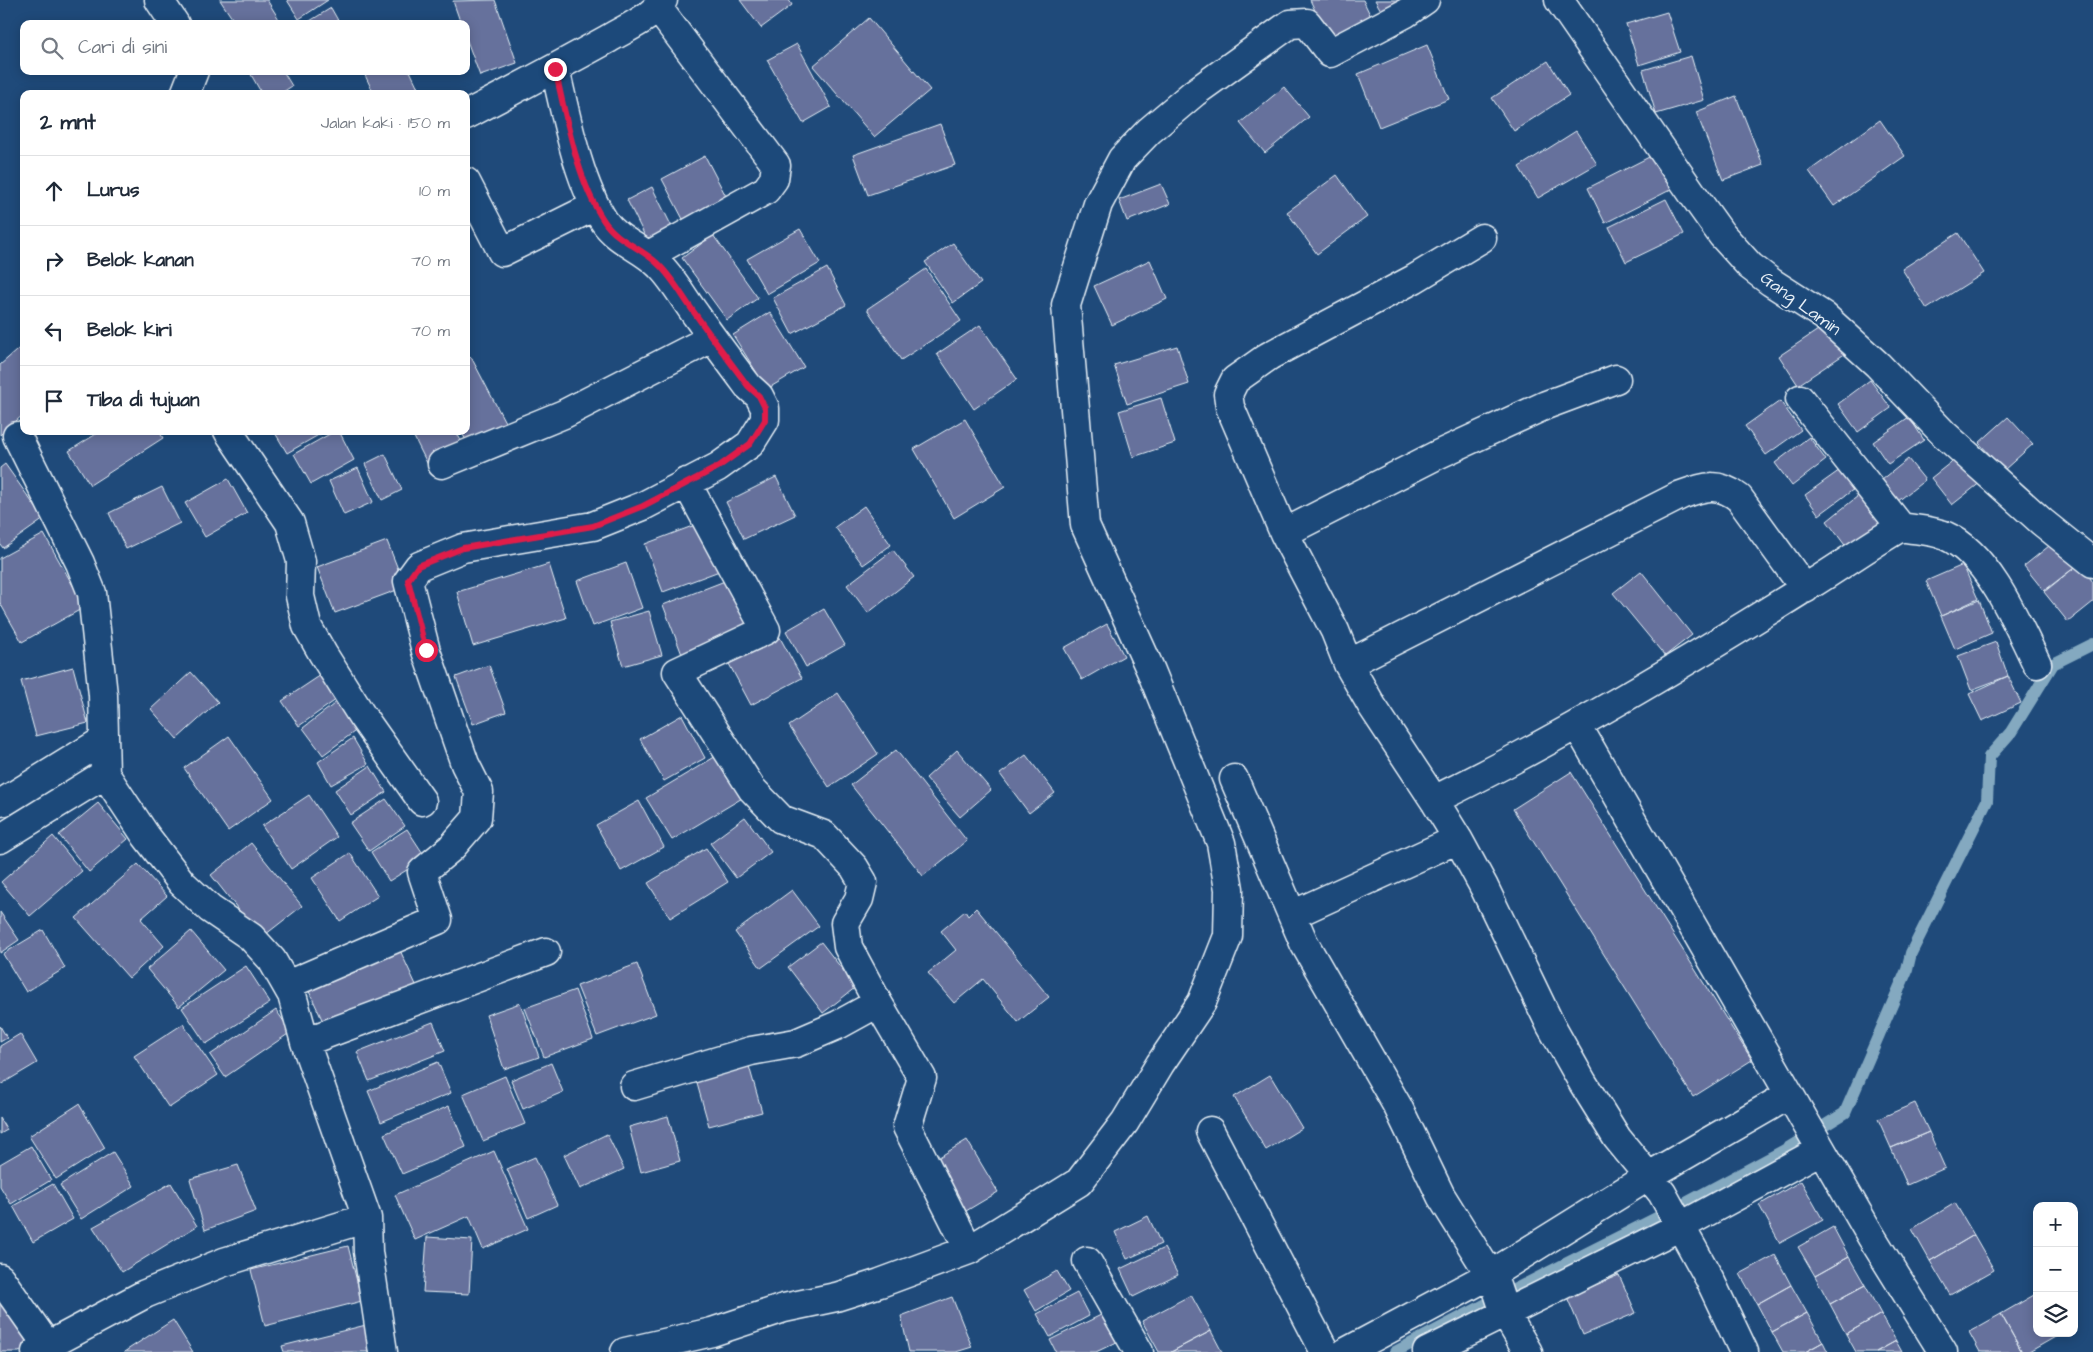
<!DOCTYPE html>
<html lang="id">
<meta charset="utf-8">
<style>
body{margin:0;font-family:"Architects Daughter",sans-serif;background:#f2f2f3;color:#1f2937}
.controls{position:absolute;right:15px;bottom:15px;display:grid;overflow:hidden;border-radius:10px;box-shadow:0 2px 12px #0003}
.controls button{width:45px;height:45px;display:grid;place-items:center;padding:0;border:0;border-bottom:1px solid #e0e1e3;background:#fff;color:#1f2937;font:25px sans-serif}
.stop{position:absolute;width:15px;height:15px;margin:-11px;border:4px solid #e11d48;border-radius:50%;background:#fff}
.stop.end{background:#e11d48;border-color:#fff;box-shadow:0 1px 5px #0008}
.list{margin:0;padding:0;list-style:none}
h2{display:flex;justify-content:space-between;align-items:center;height:65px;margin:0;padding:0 20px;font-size:21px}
h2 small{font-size:16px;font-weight:400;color:#747a83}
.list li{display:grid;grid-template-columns:32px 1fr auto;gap:15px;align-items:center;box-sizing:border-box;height:70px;padding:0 20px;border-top:1px solid #e0e1e3}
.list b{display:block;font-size:19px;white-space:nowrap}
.list em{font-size:16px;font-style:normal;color:#747a83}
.icon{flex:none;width:28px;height:28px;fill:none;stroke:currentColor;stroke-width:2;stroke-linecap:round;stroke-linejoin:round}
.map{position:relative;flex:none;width:2093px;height:1352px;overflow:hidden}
.search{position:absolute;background:#fff;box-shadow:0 2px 12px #0003;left:20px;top:20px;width:450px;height:55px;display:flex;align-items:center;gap:12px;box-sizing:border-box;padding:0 18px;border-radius:10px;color:#747a83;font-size:19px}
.panel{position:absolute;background:#fff;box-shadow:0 2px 12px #0003;left:20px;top:90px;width:450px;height:345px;border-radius:10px}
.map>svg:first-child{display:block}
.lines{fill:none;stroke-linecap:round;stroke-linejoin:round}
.stream{stroke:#84a9c0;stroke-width:12}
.building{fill:#66719c;stroke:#e8f1f8}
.minor-casing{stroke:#e8f1f8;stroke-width:31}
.minor{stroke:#1f4a7a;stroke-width:28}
.route{stroke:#e11d48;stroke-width:6}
.labels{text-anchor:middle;stroke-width:4;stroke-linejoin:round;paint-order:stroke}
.street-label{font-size:18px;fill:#e8f1f8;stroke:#1f4a7a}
</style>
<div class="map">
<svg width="2093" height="1352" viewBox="0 0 2093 1352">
<rect width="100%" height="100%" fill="#1f4a7a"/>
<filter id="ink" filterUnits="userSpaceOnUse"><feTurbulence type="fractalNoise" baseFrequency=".02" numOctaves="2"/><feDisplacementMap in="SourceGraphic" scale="10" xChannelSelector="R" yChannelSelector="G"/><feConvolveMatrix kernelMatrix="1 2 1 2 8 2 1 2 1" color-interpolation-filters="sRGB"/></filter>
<g filter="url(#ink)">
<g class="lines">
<path class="stream" d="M 1395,1352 L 1488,1303 L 1686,1203 L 1783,1151 L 1845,1113 L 1907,970 L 1911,953 L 1987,801 L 1989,757 L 2011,732 L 2053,664 L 2093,644"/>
</g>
<path class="building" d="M 220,0 L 267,0 L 282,24 L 236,24 Z
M 287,0 L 328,0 L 299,19 Z
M 495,0 L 517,63 L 480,76 L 466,38 L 466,24 L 461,24 L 453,1 Z
M 740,0 L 789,0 L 792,5 L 761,28 Z
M 1310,0 L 1363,0 L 1375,25 L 1332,46 Z
M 1375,0 L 1405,0 L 1382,12 Z
M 331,8 L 340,24 L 305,24 Z
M 1667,12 L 1680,52 L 1639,65 L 1626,24 Z
M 869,18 L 930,90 L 874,137 L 813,66 Z
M 797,44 L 831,107 L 803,123 L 767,60 Z
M 1427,45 L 1449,99 L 1379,127 L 1358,74 Z
M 1691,56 L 1704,100 L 1656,114 L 1643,70 Z
M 1548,61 L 1569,95 L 1514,131 L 1492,98 Z
M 249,71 L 283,71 L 292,86 L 280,94 L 262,94 Z
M 363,71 L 410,71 L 421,94 L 374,94 Z
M 1284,87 L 1309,117 L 1265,153 L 1240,123 Z
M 1736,96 L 1763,165 L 1723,180 L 1696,112 Z
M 1880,120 L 1905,156 L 1834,206 L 1809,171 Z
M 940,124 L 955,165 L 868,195 L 853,155 Z
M 1576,131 L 1597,164 L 1538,198 L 1519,167 Z
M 1657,153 L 1674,188 L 1605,223 L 1588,188 Z
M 705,156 L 728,200 L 685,223 L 662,179 Z
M 1337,175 L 1367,217 L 1317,254 L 1287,212 Z
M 1161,184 L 1170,204 L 1127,221 L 1119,200 Z
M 652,187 L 672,227 L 647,240 L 627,200 Z
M 1666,199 L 1684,234 L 1626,262 L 1609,227 Z
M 800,229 L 820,263 L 767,294 L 747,259 Z
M 1958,233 L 1984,273 L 1927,309 L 1902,269 Z
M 713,235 L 758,298 L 727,320 L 682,258 Z
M 953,243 L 981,283 L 953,303 L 925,262 Z
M 1150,260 L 1167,299 L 1112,325 L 1094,286 Z
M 827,268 L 846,305 L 792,334 L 773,298 Z
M 926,269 L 961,321 L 901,360 L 867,309 Z
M 770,312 L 804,367 L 767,389 L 733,335 Z
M 1827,324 L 1846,353 L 1798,385 L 1779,356 Z
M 980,325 L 1017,379 L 974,409 L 937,354 Z
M 24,344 L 24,414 L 0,435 L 0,365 Z
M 1177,346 L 1189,384 L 1127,404 L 1114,365 Z
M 471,357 L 507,426 L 469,446 L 461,431 L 466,431 L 466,359 Z
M 1870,380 L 1891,408 L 1858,432 L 1838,404 Z
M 1161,398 L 1175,443 L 1133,457 L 1119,411 Z
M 1780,401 L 1801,430 L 1766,455 L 1745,426 Z
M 1909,417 L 1924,440 L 1888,464 L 1873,442 Z
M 2008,417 L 2033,444 L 2004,470 L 1979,443 Z
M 965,419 L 1005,487 L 954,518 L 914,449 Z
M 101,431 L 159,431 L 163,438 L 90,485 L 69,451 Z
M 274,431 L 321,431 L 322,433 L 287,453 Z
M 335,431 L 339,431 L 354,460 L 311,484 L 294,454 Z
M 411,431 L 456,431 L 465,449 L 429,467 Z
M 1809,437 L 1826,460 L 1792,486 L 1775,463 Z
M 385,454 L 402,490 L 382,500 L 365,464 Z
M 1960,455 L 1981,482 L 1952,505 L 1931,478 Z
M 1908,459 L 1925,480 L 1893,505 L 1877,484 Z
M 5,464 L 44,519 L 3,548 L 0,544 L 0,468 Z
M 358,468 L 373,502 L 344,515 L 329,481 Z
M 1840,470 L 1854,489 L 1819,515 L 1805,495 Z
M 776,477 L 795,515 L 744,539 L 726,502 Z
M 228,479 L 247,513 L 205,537 L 185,503 Z
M 162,487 L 180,523 L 126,549 L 109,513 Z
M 1858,496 L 1882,526 L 1850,552 L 1827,521 Z
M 864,506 L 891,545 L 863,565 L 835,527 Z
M 703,522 L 722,570 L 663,592 L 645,544 Z
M 44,534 L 85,607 L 22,642 L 0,603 L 0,558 Z
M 2059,538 L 2079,564 L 2044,591 L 2024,566 Z
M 387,541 L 405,587 L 335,613 L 317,567 Z
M 893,550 L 914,577 L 868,613 L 847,585 Z
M 626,563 L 642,608 L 593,626 L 577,581 Z
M 549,564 L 566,618 L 473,646 L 457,592 Z
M 2079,564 L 2093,582 L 2093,602 L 2068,622 L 2044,592 Z
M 1963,565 L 1978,599 L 1941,616 L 1926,581 Z
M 1641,571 L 1692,635 L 1665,656 L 1613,593 Z
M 730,579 L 750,631 L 683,657 L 663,605 Z
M 1979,600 L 1992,633 L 1955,649 L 1941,616 Z
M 824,609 L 845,645 L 806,667 L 786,631 Z
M 649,611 L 662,655 L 623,666 L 610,622 Z
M 1107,624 L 1124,656 L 1082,680 L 1064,648 Z
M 778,634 L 802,678 L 751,705 L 728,662 Z
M 1996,642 L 2008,676 L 1971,690 L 1958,656 Z
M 489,665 L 506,712 L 473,724 L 456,677 Z
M 73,667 L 88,723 L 36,736 L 21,681 Z
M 191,672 L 218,702 L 177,739 L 151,709 Z
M 324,673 L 340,697 L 299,726 L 282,701 Z
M 2008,676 L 2021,703 L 1982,721 L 1969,694 Z
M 838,693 L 878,754 L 829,787 L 789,726 Z
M 338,701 L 358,729 L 323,755 L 303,728 Z
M 682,715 L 705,758 L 664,781 L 640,739 Z
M 229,736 L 273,799 L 228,831 L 184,768 Z
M 353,738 L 368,764 L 331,785 L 318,762 Z
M 896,750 L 967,841 L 923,876 L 851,785 Z
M 957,750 L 991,790 L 960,817 L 926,778 Z
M 718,755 L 744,797 L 672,840 L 646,798 Z
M 1026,755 L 1055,793 L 1029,813 L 1000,774 Z
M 370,766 L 386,792 L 351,815 L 335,790 Z
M 1571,772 L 1752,1060 L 1693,1097 L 1513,809 Z
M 309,795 L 337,837 L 291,869 L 262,826 Z
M 386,799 L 405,826 L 369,851 L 350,823 Z
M 639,801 L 664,847 L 621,871 L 596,825 Z
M 98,803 L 128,839 L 89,872 L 59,835 Z
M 745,817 L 771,852 L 736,878 L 710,843 Z
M 407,829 L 426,858 L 389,881 L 371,852 Z
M 53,836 L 82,871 L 30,916 L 1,882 Z
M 251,843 L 302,906 L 261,938 L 211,875 Z
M 706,848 L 728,882 L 670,918 L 648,883 Z
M 350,853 L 378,896 L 340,921 L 312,878 Z
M 138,864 L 167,896 L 141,919 L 164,946 L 129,978 L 76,918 Z
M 792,890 L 819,926 L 761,968 L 735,932 Z
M 976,908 L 1049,997 L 1018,1022 L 983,979 L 954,1003 L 928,973 L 956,950 L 941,931 L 965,911 L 968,916 Z
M 0,912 L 19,940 L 0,953 Z
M 43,930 L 65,968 L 26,992 L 3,954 Z
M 191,931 L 224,970 L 179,1007 L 147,969 Z
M 821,942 L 856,987 L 823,1013 L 788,967 Z
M 398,946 L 417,987 L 326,1028 L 307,987 Z
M 637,964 L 656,1014 L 597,1036 L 577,986 Z
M 246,966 L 270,1003 L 206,1044 L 182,1008 Z
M 575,990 L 593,1039 L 544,1057 L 525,1008 Z
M 520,1003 L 539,1057 L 504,1069 L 486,1015 Z
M 276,1010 L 291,1032 L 225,1077 L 210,1055 Z
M 433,1022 L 445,1051 L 369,1081 L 357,1052 Z
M 183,1024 L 218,1075 L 169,1108 L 134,1056 Z
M 0,1026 L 7,1038 L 0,1042 Z
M 20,1034 L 37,1063 L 0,1085 L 0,1046 Z
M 747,1059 L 762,1112 L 709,1126 L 696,1080 Z
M 438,1062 L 451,1093 L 381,1122 L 368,1091 Z
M 551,1063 L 563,1092 L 523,1109 L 511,1080 Z
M 1270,1075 L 1302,1128 L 1266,1150 L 1234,1097 Z
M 505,1076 L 525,1124 L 483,1141 L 463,1094 Z
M 1915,1103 L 1929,1132 L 1891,1148 L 1878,1119 Z
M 79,1104 L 105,1148 L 56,1179 L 29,1136 Z
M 449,1106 L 466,1147 L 402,1174 L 384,1134 Z
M 668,1116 L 680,1161 L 641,1172 L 629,1127 Z
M 0,1118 L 7,1130 L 0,1134 Z
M 1929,1132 L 1945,1168 L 1907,1185 L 1891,1148 Z
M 607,1134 L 624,1169 L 580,1189 L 564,1155 Z
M 967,1140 L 998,1192 L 966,1211 L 936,1159 Z
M 31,1146 L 51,1180 L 11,1204 L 0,1186 L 0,1164 Z
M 494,1151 L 528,1229 L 483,1249 L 469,1216 L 415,1240 L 395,1195 Z
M 113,1152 L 134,1186 L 81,1219 L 60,1185 Z
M 535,1157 L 557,1205 L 528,1218 L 507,1169 Z
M 238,1165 L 256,1211 L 205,1230 L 190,1179 Z
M 1801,1181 L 1823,1220 L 1780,1243 L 1759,1205 Z
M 171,1183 L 197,1226 L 122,1272 L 93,1227 Z
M 53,1184 L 73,1219 L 33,1242 L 13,1206 Z
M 1955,1203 L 1974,1235 L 1930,1261 L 1912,1229 Z
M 1148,1216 L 1161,1244 L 1127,1259 L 1115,1232 Z
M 1833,1227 L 1849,1257 L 1815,1276 L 1798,1247 Z
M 1974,1235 L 1994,1270 L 1950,1295 L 1930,1261 Z
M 427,1237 L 472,1240 L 469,1294 L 423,1292 Z
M 348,1246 L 362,1301 L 265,1326 L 251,1270 Z
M 1164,1248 L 1178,1275 L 1133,1297 L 1120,1269 Z
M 1775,1255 L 1791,1285 L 1757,1304 L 1740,1274 Z
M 1849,1257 L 1865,1285 L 1830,1304 L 1815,1276 Z
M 1057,1271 L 1069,1291 L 1036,1311 L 1024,1290 Z
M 1619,1275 L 1636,1313 L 1583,1335 L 1567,1297 Z
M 1791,1285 L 1807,1313 L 1772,1332 L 1757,1304 Z
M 1865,1285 L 1881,1314 L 1846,1334 L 1830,1304 Z
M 0,1293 L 35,1342 L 19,1352 L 0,1352 Z
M 1077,1293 L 1089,1316 L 1050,1337 L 1037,1314 Z
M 1191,1295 L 1211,1331 L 1171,1352 L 1159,1352 L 1142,1321 Z
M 2034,1295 L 2037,1300 L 2037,1333 L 2055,1333 L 2057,1336 L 2029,1352 L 2022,1352 L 2001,1314 Z
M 952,1297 L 972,1347 L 956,1352 L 909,1352 L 901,1316 Z
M 1105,1313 L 1119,1341 L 1096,1352 L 1056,1352 L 1050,1340 Z
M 1807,1313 L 1823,1342 L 1805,1352 L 1783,1352 L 1772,1332 Z
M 1881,1314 L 1896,1341 L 1876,1352 L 1856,1352 L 1846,1334 Z
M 2001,1314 L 2022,1352 L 1980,1352 L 1969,1332 Z
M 173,1320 L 193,1352 L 124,1352 Z
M 366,1325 L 373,1352 L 284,1352 L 282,1346 Z
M 1211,1331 L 1222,1352 L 1171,1352 Z
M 1896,1341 L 1902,1352 L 1876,1352 Z
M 1823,1342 L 1828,1352 L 1805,1352 Z"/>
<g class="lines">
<defs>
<path id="minor" d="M 159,0 L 175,24
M 1559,0 L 1692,193 L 1722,235 L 1750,266 L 1771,282 L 1824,316 L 1878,365 L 1944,434 L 2042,522 L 2093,563
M 185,94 L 194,71
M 466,115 C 514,90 561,65 608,39 C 626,28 652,18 663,0
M 466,182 L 502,252 L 595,206
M 1482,238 L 1414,279 L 1269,356 L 1235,380 L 1228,394 L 1230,407 L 1284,533 L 1335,631 L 1348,664 L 1372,706 L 1434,800 L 1458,839 L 1484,887 L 1551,1026 L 1583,1083 L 1617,1138 L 1662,1193 L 1709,1278 L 1744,1352
M 649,255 L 766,190 L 774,179 L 776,165 L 658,8
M 1800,399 L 1901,527
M 228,431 L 290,523 L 301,561 L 300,596 L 307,626 L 323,654 L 362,716 L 422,801
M 17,436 L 80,563 L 92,593 L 103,695 L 105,774 L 146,836 L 182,883 L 210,909 L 251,937 L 272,960 L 292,995 L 305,1042 L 367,1218 L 368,1252 L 383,1352
M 442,464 L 564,414 L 712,338
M 686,482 L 766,630 L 677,672 L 752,789 L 781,819 L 824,835 L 854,867 L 863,882 L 859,899 L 845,923 L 848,947 L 878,1003 L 922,1078 L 907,1127 L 969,1250
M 1284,533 L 1437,455 L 1546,405 L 1616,379
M 1348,664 L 1681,495 C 1705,486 1718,482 1739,498 L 1805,589
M 1577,725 L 1871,1236 L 1943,1352
M 1234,779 L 1292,915
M 1434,800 C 1561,738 1682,665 1802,590 C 1835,570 1867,547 1901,527 C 1915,530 1933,530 1946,536 C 1988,554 2018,625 2037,664
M 0,802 L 5,801 L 104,740
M 0,839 L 105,774
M 1458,839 L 1292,915 L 1304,943 L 1398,1107 L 1441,1196 L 1495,1283 L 1505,1313 L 1528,1352
M 287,985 L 438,920 L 422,872 L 451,848 L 477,818 L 479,792 L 465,764 L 426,651 L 408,581 L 419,566 L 463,548 L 593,526 L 643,506 L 718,467 L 750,444 L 765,420 L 765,408 L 759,396 L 748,386 C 730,362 713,339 696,315 C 684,299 674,280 660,266 C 643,248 618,242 604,221 C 578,182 566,115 555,69
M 305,1042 L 546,952
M 634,1086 L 751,1051 L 796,1043 L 838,1025 L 878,1003
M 1210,1131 L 1325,1352
M 1087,1261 L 1139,1352
M 0,1278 L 47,1345
M 36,1352 L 145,1294 L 224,1262 L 367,1218
M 625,1352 L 712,1332 L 784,1308 L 836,1297 L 880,1283 L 969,1250 L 1079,1182 L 1125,1122 L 1160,1064 L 1202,1002 L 1228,936 L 1229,889 L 1221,843 L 1151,671 L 1085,525 L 1066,305 L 1098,204 L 1122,159 L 1149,131 L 1194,93 L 1290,24 L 1307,23 L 1330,53 L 1406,13 L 1425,0
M 1346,1352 L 1490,1275 L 1649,1176 L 1789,1095
M 1427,1352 L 1681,1226 L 1821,1150"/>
</defs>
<use href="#minor" class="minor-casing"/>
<use href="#minor" class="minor"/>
</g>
</g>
<g class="lines" filter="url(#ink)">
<path class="route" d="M 426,650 L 408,580 L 418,566 L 463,548 L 593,526 L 643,506 L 718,467 L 750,444 L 765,420 L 765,408 L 759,396 L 748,386 C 730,362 713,339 696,315 C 684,299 674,280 660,266 C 643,248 618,242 604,221 C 577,181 566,116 555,69"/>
</g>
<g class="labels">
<g class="street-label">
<text transform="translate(1801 303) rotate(36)" y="6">Gang Lamin</text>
</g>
</g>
</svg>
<div class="controls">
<button>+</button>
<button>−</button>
<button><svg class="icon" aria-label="layers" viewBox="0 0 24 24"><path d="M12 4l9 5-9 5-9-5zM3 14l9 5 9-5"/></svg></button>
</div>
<div class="stop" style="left:426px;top:650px"></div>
<div class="stop end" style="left:555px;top:69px"></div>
<div class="search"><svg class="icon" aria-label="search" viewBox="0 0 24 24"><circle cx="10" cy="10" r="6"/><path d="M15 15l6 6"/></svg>Cari di sini</div>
<section class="panel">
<h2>2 mnt<small>Jalan kaki · 150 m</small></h2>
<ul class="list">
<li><svg class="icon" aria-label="ahead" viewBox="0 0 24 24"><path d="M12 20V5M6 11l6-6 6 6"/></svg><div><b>Lurus</b></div><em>10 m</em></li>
<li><svg class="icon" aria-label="right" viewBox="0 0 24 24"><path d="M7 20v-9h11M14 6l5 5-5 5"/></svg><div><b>Belok kanan</b></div><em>70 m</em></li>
<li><svg class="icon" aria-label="left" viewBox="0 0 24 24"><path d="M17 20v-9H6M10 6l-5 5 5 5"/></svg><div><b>Belok kiri</b></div><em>70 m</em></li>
<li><svg class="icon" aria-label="arrive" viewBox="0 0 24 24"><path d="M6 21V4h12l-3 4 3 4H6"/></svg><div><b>Tiba di tujuan</b></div></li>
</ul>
</section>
</div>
